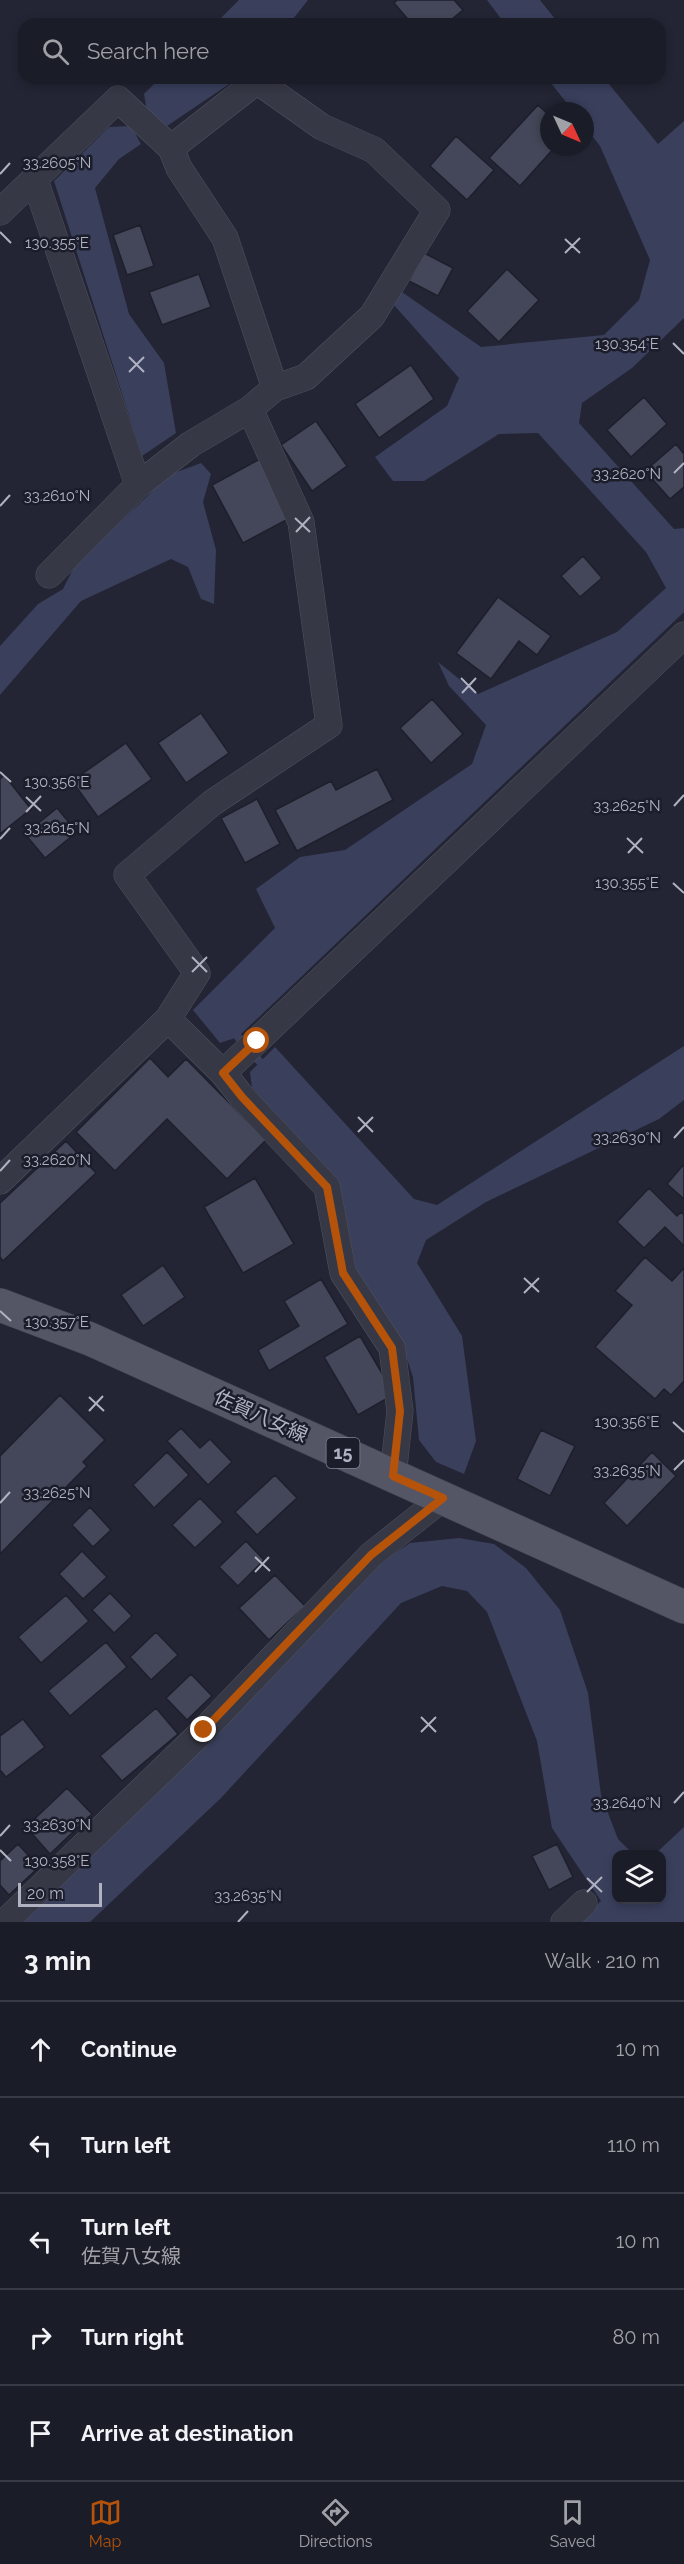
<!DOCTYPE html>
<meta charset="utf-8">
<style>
body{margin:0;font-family:Raleway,"Noto Sans JP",sans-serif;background:#272933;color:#f1f3f6}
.controls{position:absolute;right:18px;bottom:18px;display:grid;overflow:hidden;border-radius:12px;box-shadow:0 3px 9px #0003}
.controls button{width:54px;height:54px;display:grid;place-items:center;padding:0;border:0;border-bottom:2px solid #383a44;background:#1a1c27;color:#f1f3f6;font:30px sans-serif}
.compass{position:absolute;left:540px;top:102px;width:54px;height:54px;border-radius:50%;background:#1a1c27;box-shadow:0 3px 9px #0003;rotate:134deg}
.scale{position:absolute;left:18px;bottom:15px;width:84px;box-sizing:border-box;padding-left:6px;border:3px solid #b0b2c2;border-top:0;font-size:16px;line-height:21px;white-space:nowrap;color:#b0b2c2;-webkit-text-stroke:4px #1b1d2a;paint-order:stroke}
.stop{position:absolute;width:18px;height:18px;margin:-14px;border:4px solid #b45309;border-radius:50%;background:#fff}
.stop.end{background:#b45309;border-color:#fff;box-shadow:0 2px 6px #0008}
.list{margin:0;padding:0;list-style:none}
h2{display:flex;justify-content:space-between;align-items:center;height:78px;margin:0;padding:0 24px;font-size:26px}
h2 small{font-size:20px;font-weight:400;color:#9fa1a7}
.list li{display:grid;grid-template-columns:39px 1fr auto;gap:18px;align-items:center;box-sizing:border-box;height:96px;padding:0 24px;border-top:2px solid #383a44}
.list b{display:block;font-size:22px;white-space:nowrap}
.list p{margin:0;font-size:20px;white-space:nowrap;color:#9fa1a7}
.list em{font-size:20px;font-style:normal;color:#9fa1a7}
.icon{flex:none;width:33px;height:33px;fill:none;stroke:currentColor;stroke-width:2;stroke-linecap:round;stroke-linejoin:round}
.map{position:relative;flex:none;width:684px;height:1922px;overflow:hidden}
.search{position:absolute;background:#1a1c27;box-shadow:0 3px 9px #0003;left:18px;right:18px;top:18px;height:66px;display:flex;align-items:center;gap:15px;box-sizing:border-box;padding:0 21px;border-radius:18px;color:#9fa1a7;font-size:22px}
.sheet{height:558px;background:#1a1c27}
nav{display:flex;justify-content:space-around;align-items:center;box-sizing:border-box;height:84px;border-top:2px solid #383a44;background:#1a1c27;font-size:16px;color:#9fa1a7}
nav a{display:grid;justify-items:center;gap:3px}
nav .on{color:#b45309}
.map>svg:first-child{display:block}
.water{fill:#3a3f5c}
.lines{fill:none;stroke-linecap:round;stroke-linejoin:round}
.stream{stroke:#3a3f5c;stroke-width:8}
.building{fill:#444759;stroke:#1d1f2c;stroke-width:1.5}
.minor-casing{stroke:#505260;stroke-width:27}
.primary-casing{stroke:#3f414f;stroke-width:34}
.minor{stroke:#363845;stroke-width:26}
.primary{stroke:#545665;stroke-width:33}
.route{stroke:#b45309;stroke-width:8}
.ticks{fill:none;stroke:#b0b2c2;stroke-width:2}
.labels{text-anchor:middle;stroke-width:5;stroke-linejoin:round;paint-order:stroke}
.shield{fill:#1b1d2a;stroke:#838594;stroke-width:1.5}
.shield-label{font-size:18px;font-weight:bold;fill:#b0b2c2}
.street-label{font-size:20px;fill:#b0b2c2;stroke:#1b1d2a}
.ticks-label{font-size:15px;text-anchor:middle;fill:#b0b2c2;stroke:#1b1d2a;stroke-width:5;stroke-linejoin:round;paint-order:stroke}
</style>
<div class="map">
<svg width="684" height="1922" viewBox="0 0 684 1922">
<rect width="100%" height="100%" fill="#232534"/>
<path class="water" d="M 239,0 L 308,0 L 289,24 L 215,24 Z
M 487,0 L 540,0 L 559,24 L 505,24 Z
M 160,78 L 238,78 L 167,126 L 147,111 L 144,94 Z
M 547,78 L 604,78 L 658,144 L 684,121 L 684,318 L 632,368 L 582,403 L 579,423 L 674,529 L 684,528 L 684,612 L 238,1037 L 220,1043 L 193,1010 L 275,928 L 256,889 L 300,857 L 345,850 L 472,764 L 486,725 L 449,686 L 438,662 L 478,694 L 617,632 L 666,588 L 646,552 L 538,433 L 499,434 L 424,481 L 393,481 L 375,457 L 447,406 L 459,378 L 393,304 L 399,290 L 481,347 L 604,335 L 639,300 L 650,260 L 600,146 L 585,127 L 585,111 L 573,111 Z
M 131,126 L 141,144 L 119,159 L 95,188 L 129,314 L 164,363 L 176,433 L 142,456 L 54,181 L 109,127 Z
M 201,463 L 211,474 L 203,502 L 216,550 L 214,604 L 201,599 L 188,567 L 171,559 L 81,601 L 0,695 L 0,646 L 38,604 L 63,589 L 74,567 L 169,475 Z
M 684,1046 L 684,1100 L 659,1119 L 486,1202 L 426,1240 L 417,1263 L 462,1336 L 476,1441 L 464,1474 L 436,1462 L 419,1440 L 413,1377 L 400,1338 L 356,1270 L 337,1179 L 252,1088 L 250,1072 L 275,1047 L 414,1199 L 437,1205 Z
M 459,1538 L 494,1544 L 526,1568 L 560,1610 L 588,1693 L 601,1795 L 618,1839 L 633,1854 L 616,1854 L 616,1900 L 662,1900 L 662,1854 L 655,1854 L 684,1827 L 684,1922 L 579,1922 L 601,1901 L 552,1828 L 537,1741 L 487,1612 L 467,1591 L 442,1586 L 401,1603 L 221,1798 L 90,1922 L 20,1922 L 374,1567 L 410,1543 Z"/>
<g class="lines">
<path class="stream" d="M 235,1029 L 238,1037 L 267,1070"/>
</g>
<path class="building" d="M 397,0 L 454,0 L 463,10 L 446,24 L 412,24 L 394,3 Z
M 538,105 L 549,115 L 549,147 L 555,147 L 520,186 L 489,158 Z
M 456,136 L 494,170 L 467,200 L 430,166 Z
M 140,225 L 154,266 L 127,275 L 113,235 Z
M 424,253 L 453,268 L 438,296 L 409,281 Z
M 507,269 L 539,300 L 499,342 L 467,311 Z
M 199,274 L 211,307 L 162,325 L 149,292 Z
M 411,365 L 434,399 L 379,438 L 355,404 Z
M 644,397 L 667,424 L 631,457 L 607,430 Z
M 316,421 L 347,466 L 312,491 L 281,445 Z
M 676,444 L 684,454 L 684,487 L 670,499 L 645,471 Z
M 260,459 L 290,518 L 243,543 L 212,485 Z
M 583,556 L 602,578 L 580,597 L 561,576 Z
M 498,597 L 551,636 L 537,655 L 519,641 L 491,679 L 456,653 Z
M 432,699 L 463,734 L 431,763 L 400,728 Z
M 201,713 L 229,753 L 186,783 L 158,743 Z
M 126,743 L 152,779 L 98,817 L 72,781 Z
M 377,769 L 393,800 L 297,851 L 275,810 L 331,781 L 336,790 Z
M 4,775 L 31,809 L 0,834 L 0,779 Z
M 257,799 L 280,844 L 245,863 L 221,818 Z
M 57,808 L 77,832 L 45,858 L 25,834 Z
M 150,1058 L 168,1077 L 186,1059 L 266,1140 L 227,1179 L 167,1119 L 115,1171 L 76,1132 Z
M 66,1141 L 96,1173 L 3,1261 L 0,1257 L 0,1203 Z
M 684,1164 L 684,1199 L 667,1184 Z
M 255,1178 L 294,1244 L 243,1273 L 204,1207 Z
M 649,1188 L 677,1216 L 681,1212 L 684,1215 L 684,1246 L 665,1227 L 644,1248 L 617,1222 Z
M 645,1257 L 672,1281 L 684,1268 L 684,1381 L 671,1395 L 664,1389 L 655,1399 L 595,1347 L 632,1305 L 615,1291 Z
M 163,1265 L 185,1297 L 143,1326 L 121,1295 Z
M 321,1279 L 348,1324 L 269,1371 L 258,1350 L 299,1326 L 284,1301 Z
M 360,1336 L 383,1375 L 386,1399 L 358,1415 L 324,1357 Z
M 60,1395 L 105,1440 L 83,1462 L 87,1466 L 0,1554 L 0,1456 Z
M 181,1428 L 200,1448 L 210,1439 L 232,1462 L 208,1485 L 167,1441 Z
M 541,1430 L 575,1446 L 550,1496 L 517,1479 Z
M 167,1452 L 189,1475 L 154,1508 L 133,1485 Z
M 652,1452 L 676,1476 L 627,1526 L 604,1503 Z
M 275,1475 L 297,1498 L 257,1535 L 235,1512 Z
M 200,1498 L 223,1522 L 195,1548 L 172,1525 Z
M 90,1507 L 111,1530 L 93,1547 L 72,1525 Z
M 246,1541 L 264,1560 L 238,1586 L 219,1567 Z
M 82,1551 L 107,1577 L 83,1599 L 59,1574 Z
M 275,1575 L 305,1606 L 269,1640 L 239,1608 Z
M 110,1593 L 132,1616 L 114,1633 L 92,1610 Z
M 66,1595 L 89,1621 L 41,1663 L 18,1637 Z
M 156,1632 L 178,1655 L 151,1680 L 130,1657 Z
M 106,1642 L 127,1667 L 70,1716 L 48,1691 Z
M 191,1674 L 212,1696 L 187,1720 L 166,1698 Z
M 156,1708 L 178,1734 L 122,1781 L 100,1756 Z
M 23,1719 L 45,1747 L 6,1777 L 0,1770 L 0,1736 Z
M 67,1788 L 92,1814 L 50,1854 L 26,1827 Z
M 18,1844 L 39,1867 L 9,1895 L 0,1885 L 0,1861 Z
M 557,1844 L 573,1877 L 549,1890 L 532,1856 Z"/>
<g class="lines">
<defs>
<path id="minor" d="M 171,148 L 179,168 L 225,238 L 275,388
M 35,180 L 138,485
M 0,212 L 118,99 L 171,148 L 257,81 L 322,127 L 374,150 L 437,210 L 372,316 L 306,377 L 275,388 L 250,409 L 301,522 L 329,725 L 212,803 L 127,875 L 197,973 L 168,1019
M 49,575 L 138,485 L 191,444 L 250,409
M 223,1073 L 242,1097 L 327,1187 L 343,1273 L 392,1348 L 400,1411 L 393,1476
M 0,1181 L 168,1019 L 223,1073 L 684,635
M 5,1922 L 204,1730 L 371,1555 L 443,1498
M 564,1922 L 584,1903"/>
<path id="primary" d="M 0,1305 L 90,1339 L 684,1607"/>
</defs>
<use href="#minor" class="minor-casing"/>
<use href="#primary" class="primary-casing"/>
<use href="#minor" class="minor"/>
<use href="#primary" class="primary"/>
</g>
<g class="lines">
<path class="route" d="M 204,1730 L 371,1555 L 443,1498 L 393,1476 L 400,1411 L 392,1348 L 343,1273 L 327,1187 L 242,1097 L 223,1073 L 257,1041"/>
</g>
<path class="ticks" d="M 0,174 L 10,163M 0,232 L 11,243M 565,239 L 580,253M 565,253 L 580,238M 673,343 L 684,354M 129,357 L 144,372M 129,372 L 144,357M 674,473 L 684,463M 0,506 L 10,495M 295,518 L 310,532M 296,532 L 310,517M 461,678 L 476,693M 462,693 L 476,678M 0,772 L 11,782M 26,797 L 41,811M 674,806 L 684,795M 26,812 L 41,796M 627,838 L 643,853M 0,839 L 10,828M 628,853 L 642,838M 673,883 L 684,893M 192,957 L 207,972M 192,972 L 207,957M 358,1117 L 373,1132M 358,1132 L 373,1117M 674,1138 L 684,1127M 0,1171 L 10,1160M 524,1278 L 539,1292M 524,1293 L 539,1278M 0,1311 L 11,1321M 89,1397 L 104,1411M 89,1411 L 103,1396M 673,1422 L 684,1432M 674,1470 L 684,1460M 0,1503 L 10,1492M 255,1557 L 270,1571M 255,1572 L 269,1557M 421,1717 L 436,1732M 421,1732 L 436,1717M 674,1803 L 684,1792M 0,1836 L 10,1825M 0,1850 L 11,1861M 587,1878 L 602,1892M 587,1892 L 602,1877M 238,1922 L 248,1911"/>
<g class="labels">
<rect class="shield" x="326.5" y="1438" width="33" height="30" rx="4.5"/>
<g class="shield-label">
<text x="343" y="1459">15</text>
</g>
<g class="street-label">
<text transform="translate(261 1416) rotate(24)" y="7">佐賀八女線</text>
</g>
</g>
<g class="ticks-label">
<text x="57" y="168">33.2605°N</text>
<text x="57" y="248">130.355°E</text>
<text x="627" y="349">130.354°E</text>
<text x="627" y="479">33.2620°N</text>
<text x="57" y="501">33.2610°N</text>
<text x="57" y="787">130.356°E</text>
<text x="627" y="811">33.2625°N</text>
<text x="57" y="833">33.2615°N</text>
<text x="627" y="888">130.355°E</text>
<text x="627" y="1143">33.2630°N</text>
<text x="57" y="1165">33.2620°N</text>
<text x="57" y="1327">130.357°E</text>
<text x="627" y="1427">130.356°E</text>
<text x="627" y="1476">33.2635°N</text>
<text x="57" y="1498">33.2625°N</text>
<text x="627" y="1808">33.2640°N</text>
<text x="57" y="1830">33.2630°N</text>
<text x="57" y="1866">130.358°E</text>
<text x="248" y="1901">33.2635°N</text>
</g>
</svg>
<div class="controls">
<button><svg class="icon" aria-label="layers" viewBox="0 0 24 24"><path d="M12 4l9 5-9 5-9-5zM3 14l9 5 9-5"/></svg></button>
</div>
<svg class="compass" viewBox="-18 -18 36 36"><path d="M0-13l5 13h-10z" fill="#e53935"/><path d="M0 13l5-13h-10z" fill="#9fa1a7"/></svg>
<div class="scale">20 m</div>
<div class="stop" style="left:257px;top:1041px"></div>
<div class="stop end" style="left:204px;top:1730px"></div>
<div class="search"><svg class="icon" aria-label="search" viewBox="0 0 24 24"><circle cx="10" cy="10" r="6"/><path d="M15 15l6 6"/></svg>Search here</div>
</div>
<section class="sheet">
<h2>3 min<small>Walk · 210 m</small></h2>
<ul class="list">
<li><svg class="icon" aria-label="ahead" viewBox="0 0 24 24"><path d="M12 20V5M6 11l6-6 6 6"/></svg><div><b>Continue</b></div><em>10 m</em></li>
<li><svg class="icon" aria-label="left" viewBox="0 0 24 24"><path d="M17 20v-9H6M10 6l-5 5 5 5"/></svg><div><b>Turn left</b></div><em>110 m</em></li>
<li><svg class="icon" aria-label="left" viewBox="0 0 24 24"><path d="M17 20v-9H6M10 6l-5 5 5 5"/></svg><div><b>Turn left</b><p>佐賀八女線</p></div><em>10 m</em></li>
<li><svg class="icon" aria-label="right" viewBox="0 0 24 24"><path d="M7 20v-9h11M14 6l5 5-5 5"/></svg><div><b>Turn right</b></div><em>80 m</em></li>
<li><svg class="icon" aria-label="arrive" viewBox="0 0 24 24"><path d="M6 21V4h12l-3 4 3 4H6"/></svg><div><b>Arrive at destination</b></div></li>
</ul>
</section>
<nav>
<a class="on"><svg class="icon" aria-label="map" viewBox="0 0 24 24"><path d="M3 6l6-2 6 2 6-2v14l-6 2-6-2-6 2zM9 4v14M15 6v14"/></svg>Map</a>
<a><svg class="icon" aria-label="directions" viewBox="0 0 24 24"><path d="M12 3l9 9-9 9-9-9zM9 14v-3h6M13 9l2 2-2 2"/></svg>Directions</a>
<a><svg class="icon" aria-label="saved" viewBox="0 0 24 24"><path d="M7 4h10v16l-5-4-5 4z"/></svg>Saved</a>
</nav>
